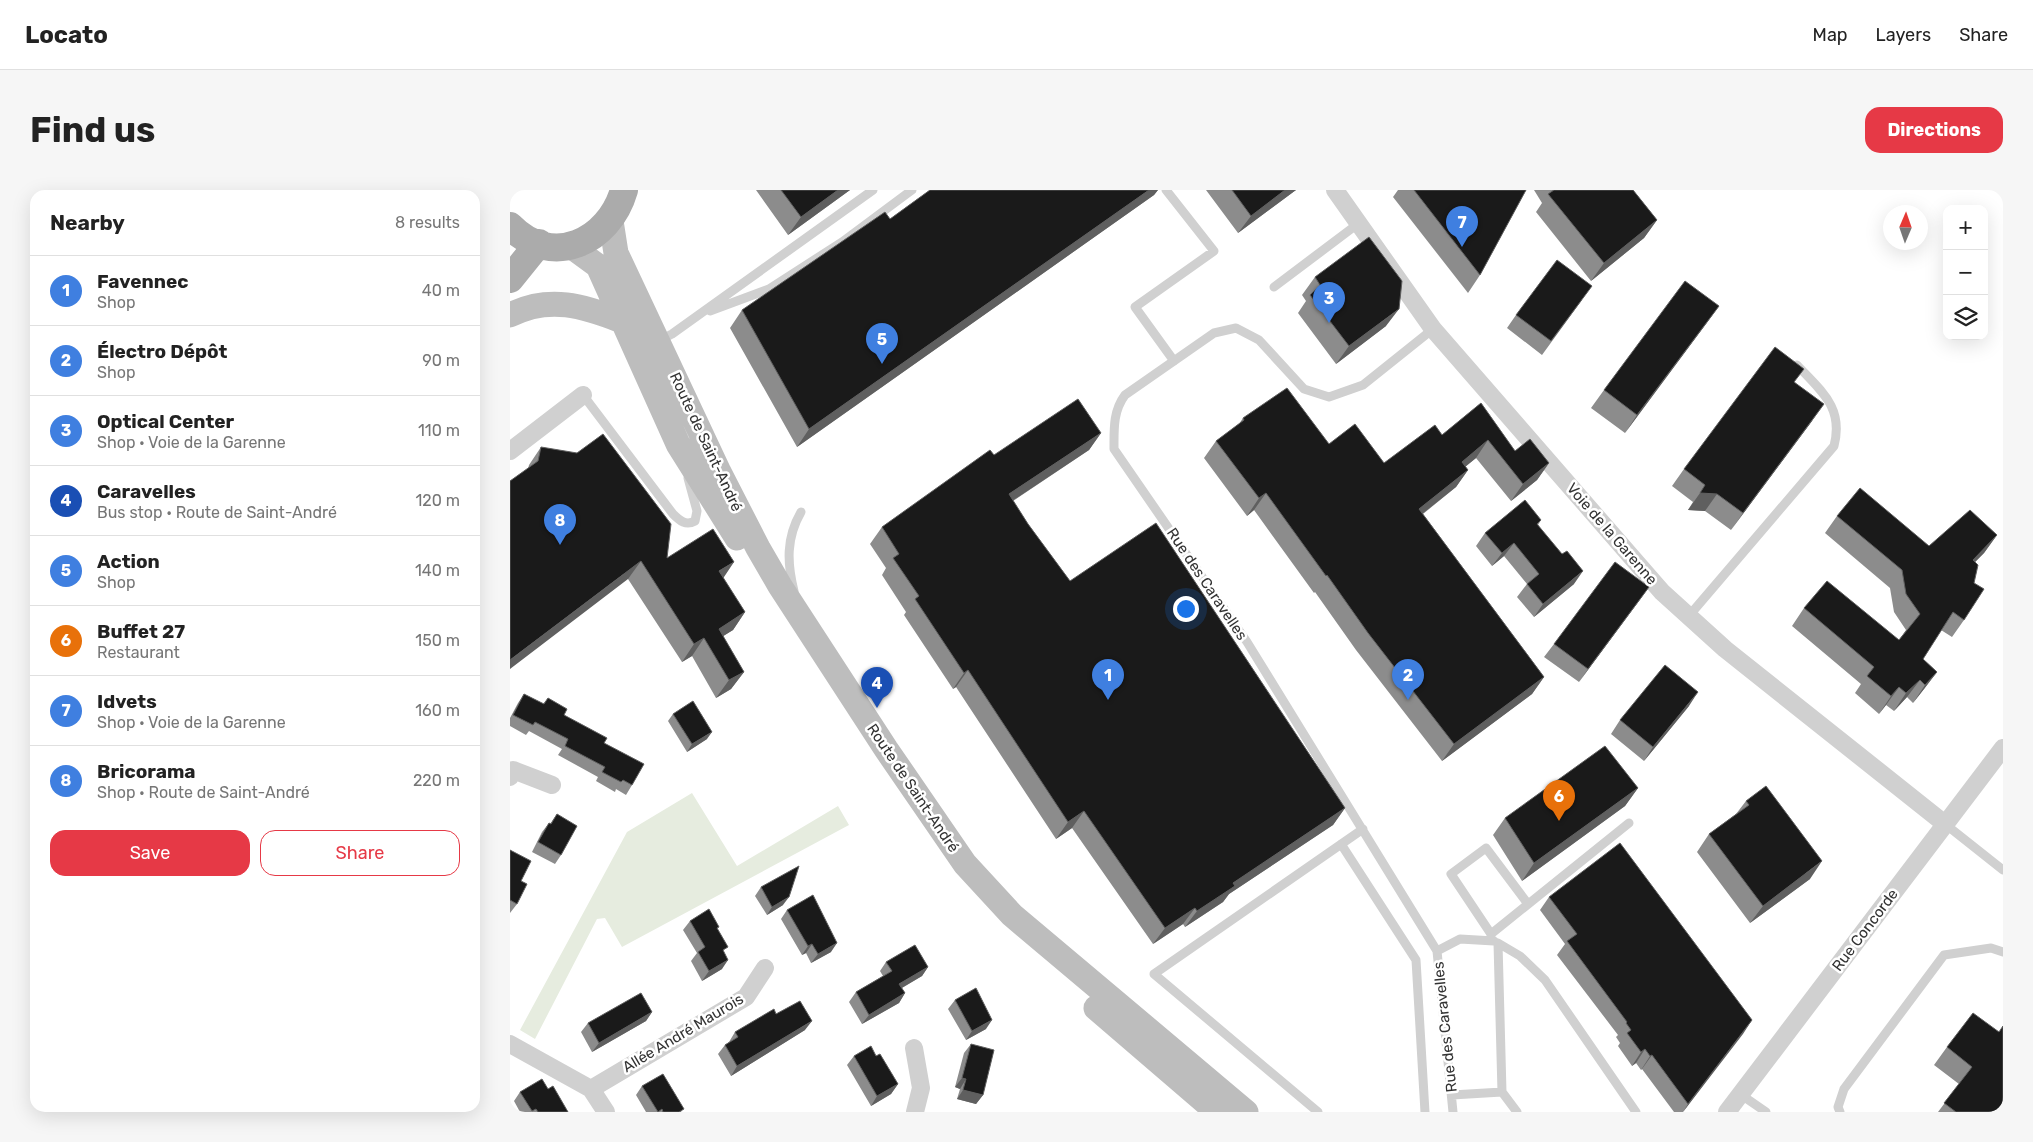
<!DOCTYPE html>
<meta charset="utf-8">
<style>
body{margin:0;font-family:Rubik,sans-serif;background:#f6f6f6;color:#222}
.controls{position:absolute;right:15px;top:15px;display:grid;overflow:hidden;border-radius:10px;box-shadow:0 5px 20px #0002}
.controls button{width:45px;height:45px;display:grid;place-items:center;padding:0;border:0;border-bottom:1px solid #e0e0e0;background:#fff;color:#222;font:25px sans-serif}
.compass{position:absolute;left:1373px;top:15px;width:45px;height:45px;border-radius:50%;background:#fff;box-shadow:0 5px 20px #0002;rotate:2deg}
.you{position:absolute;left:675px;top:418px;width:18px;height:18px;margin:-12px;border:4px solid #fff;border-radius:50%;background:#1a73e8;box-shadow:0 0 0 8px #1a73e833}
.badge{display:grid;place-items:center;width:32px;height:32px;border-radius:50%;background:#e63946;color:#fff;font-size:16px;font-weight:700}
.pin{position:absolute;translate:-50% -41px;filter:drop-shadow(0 1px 2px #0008)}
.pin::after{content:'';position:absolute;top:26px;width:18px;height:15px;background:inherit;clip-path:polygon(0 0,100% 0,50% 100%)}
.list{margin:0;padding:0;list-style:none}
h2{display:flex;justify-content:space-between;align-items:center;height:65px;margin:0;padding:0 20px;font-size:21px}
h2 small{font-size:16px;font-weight:400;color:#767676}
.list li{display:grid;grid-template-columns:32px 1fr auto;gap:15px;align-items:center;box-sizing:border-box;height:70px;padding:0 20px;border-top:1px solid #e0e0e0}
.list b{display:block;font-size:19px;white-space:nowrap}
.list p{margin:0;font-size:16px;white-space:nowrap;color:#767676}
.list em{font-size:16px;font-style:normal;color:#767676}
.actions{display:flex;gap:10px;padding:15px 20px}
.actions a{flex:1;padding:11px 0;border:1px solid #e63946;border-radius:15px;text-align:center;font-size:18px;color:#e63946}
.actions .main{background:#e63946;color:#fff}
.icon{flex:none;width:28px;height:28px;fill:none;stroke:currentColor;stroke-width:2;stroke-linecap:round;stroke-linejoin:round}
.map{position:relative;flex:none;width:1493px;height:922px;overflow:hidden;border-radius:15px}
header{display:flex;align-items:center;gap:30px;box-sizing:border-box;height:70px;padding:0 25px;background:#fff;border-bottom:1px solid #e0e0e0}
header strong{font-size:24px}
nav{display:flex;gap:28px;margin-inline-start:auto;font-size:18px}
.intro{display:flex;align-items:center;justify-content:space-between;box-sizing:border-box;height:120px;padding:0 30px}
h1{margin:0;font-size:35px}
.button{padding:12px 22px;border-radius:15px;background:#e63946;color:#fff;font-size:18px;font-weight:700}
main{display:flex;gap:30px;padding:0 30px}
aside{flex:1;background:#fff;border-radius:15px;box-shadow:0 5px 20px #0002}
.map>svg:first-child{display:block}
.grass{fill:#e6ecdf}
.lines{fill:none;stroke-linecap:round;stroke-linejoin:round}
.service{stroke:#d0d0d0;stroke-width:9}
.minor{stroke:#d0d0d0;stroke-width:18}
.secondary{stroke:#bdbdbd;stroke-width:25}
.primary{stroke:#ababab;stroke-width:28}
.wall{fill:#8c8c8c}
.shaded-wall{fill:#5f5f5f}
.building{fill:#1a1a1a;stroke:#5f5f5f}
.labels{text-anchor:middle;stroke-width:5;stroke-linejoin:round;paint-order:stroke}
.street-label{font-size:15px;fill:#333;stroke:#fff}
</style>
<header>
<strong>Locato</strong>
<nav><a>Map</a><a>Layers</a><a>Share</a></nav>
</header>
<div class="intro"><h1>Find us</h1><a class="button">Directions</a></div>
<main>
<aside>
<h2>Nearby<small>8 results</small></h2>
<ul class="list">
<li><span class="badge" style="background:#3f7fe0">1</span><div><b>Favennec</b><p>Shop</p></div><em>40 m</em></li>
<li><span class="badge" style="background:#3f7fe0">2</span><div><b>Électro Dépôt</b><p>Shop</p></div><em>90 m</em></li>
<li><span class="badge" style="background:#3f7fe0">3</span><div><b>Optical Center</b><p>Shop · Voie de la Garenne</p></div><em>110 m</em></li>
<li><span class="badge" style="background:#1a4fb4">4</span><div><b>Caravelles</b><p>Bus stop · Route de Saint-André</p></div><em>120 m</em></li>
<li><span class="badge" style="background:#3f7fe0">5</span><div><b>Action</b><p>Shop</p></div><em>140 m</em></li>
<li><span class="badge" style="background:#e8710a">6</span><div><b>Buffet 27</b><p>Restaurant</p></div><em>150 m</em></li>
<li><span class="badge" style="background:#3f7fe0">7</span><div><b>Idvets</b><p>Shop · Voie de la Garenne</p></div><em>160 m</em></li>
<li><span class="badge" style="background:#3f7fe0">8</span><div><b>Bricorama</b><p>Shop · Route de Saint-André</p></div><em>220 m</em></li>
</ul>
<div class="actions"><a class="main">Save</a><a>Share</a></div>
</aside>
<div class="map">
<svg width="1493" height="922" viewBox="0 0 1493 922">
<rect width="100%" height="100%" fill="#fff"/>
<path class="grass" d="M 182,603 L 227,676 L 328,616 L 339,635 L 112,757 L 95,728 L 87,729 L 25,849 L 10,840 L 117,642 Z"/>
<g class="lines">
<path class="service" d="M 656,0 L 704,61 L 625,117 L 664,171
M 764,97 L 849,33
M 200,121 L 259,99 L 332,52 L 402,0
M 923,139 L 853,195 L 819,207 L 794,199 L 749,150 L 726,138 L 704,143 L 615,205 C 603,221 604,239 604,259 L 737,452 L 927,761 L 943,922
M 148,151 L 162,144 L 363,0
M 73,205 L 163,324 C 170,331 176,336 185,331 L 187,321 L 178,288
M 284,401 C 277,373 276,348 291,322
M 1178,427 L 1324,256 C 1334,217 1311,201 1287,175
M 1435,634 L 1493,680
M 831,654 L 906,770 L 915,922
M 981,744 L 941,684 L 976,658 L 1018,714
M 981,749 L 981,744 L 1119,633
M 927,761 L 950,749 L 984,751
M 1230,904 L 1256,922
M 942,905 L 992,902
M 808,922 L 644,784 L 853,639
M 1007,922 L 992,902 L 988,753 L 1010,766 L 1035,790 L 1126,922
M 1330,922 L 1328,917 L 1334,899 L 1434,765 L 1481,758 L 1493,762"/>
<path class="minor" d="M 825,0 L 923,139 L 1152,402 L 1215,459 L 1435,634
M 0,261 L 73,205
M 0,587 L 3,580 L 42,595
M 0,854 L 81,899 L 96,922
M 404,858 L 411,898 L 405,922
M 81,899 L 236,807 L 255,778
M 1217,922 L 1493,558"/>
<path class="secondary" d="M 101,31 L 106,63 L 209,282 L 248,358 L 270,396 L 376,559 L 455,674 L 502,725 L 736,922
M 62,57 L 88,76 L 168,254 L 227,348
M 0,125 C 39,105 74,116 112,131
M 586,818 L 707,922"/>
<path class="primary" d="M 0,36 C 42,79 99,52 114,0
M 0,89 L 29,53"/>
</g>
<path class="wall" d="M 246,0 L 340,0 L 278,45 Z
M 420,0 L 648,0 L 644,5 L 287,257 L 220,138 L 232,120 L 380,29 Z
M 696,0 L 786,0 L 728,43 Z
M 888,0 L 1016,0 L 970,85 L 958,103 L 883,7 Z
M 1024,0 L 1123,0 L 1147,30 L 1134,48 L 1081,91 L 1026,22 L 1032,13 Z
M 805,87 L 876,136 L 826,174 L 788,123 L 796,111 L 792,105 Z
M 1072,110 L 1032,165 L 997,138 L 1006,125 Z
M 1209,116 L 1115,243 L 1081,218 L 1094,200 Z
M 1285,192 L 1302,231 L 1221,340 L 1195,321 L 1178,320 L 1183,312 L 1162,296 L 1174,279 Z
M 971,213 L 1005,261 L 1039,273 L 1027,290 L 1001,311 L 966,268 L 955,277 L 958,280 L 946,297 L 913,324 L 1034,487 L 1022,504 L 932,571 L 846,460 L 805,402 L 804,403 L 744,320 L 737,326 L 694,268 L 706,251 L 729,234 L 733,228 L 819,254 L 874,273 L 932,245 Z
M 591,243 L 579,260 L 503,311 L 518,334 L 560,391 L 835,618 L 823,635 L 719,704 L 713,712 L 675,737 L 673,734 L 643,754 L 562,638 L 546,649 L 446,497 L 443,499 L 394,425 L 396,422 L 372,385 L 376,378 L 360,354 L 372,337 L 484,265 Z
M 31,257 L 157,368 L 213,388 L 235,422 L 223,440 L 213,446 L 234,482 L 221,499 L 206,508 L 182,466 L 172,472 L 118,389 L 18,279 L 19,275 Z
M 1327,326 L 1419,356 L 1487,345 L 1474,363 L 1465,372 L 1454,430 L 1442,447 L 1431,440 L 1413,469 L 1427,482 L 1414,499 L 1403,513 L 1397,507 L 1384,521 L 1376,515 L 1369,524 L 1345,503 L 1351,494 L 1282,436 L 1294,418 L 1389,450 L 1396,440 L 1384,422 L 1380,398 L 1315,343 Z
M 1031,330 L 1028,335 L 1064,394 L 1024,427 L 1007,407 L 1017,394 L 994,366 L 982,376 L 966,356 L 975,343 Z
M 1139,397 L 1069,492 L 1034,467 L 1044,454 Z
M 14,504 L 33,514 L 38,508 L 54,525 L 94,553 L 122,595 L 116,605 L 106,599 L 105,602 L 86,591 L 88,587 L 48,565 L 52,559 L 19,541 L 16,545 L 0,536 L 0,528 L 8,513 Z
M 1179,516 L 1134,571 L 1101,544 L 1110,530 Z
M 163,524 L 197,549 L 177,562 L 158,531 Z
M 1128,598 L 1115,616 L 1012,691 L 983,645 L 995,628 Z
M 1236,611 L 1300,689 L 1240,733 L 1187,662 L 1199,644 L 1226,624 Z
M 47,624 L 51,665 L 45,674 L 22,662 L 32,642 L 39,633 L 40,634 Z
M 0,660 L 11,691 L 7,714 L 0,723 Z
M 251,697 L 273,715 L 257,725 L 245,706 Z
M 1039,707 L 1242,830 L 1173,922 L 1164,922 L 1132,879 L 1131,880 L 1126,873 L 1122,876 L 1108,856 L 1110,853 L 1106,847 L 1108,845 L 1047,765 L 1055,754 L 1030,720 Z
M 277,720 L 321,762 L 301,773 L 296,763 L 292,765 L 271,729 Z
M 180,731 L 207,739 L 214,763 L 212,779 L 192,791 L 181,771 L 187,763 L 173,740 Z
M 376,772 L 418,777 L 412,786 L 392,798 L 395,803 L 389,813 L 352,834 L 339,812 L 346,802 L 373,786 L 370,781 Z
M 445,810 L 476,839 L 456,850 L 438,819 Z
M 142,822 L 136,831 L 82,862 L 71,842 L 78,833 Z
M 266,824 L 295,840 L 221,886 L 208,864 L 215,855 L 219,852 L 225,842 Z
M 1489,842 L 1493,922 L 1428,922 L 1449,894 L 1424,875 L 1437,857 Z
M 461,854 L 473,905 L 466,914 L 447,909 L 450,899 L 445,897 L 454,863 Z
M 344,866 L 366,866 L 388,894 L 381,904 L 361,916 L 337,875 Z
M 132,896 L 172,922 L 136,922 L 126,905 Z
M 38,899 L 58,922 L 10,922 L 4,911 L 10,902 Z"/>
<path class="shaded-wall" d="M 328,0 L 340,0 L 278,45 L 291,27 Z
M 639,0 L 648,0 L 644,5 L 287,257 L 299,239 Z
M 775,0 L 786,0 L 728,43 L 741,26 Z
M 1147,30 L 1134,48 L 1081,91 L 1094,73 Z
M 1209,116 L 1196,134 L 1115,243 L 1127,225 Z
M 889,119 L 876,136 L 826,174 L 839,156 Z
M 1314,214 L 1302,231 L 1221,340 L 1233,323 Z
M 591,243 L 579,260 L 487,321 L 499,304 Z
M 978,250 L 966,268 L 940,289 L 952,272 Z
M 1039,273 L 1027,290 L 1001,311 L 1013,294 Z
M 958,280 L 946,297 L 897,336 L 909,319 Z
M 756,303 L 744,320 L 737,326 L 749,308 Z
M 1190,303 L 1207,304 L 1195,321 L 1178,320 Z
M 1487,345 L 1474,363 L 1450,387 L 1463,370 Z
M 1004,353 L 994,366 L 982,376 L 992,363 Z
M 131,371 L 118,389 L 0,479 L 0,470 Z
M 224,372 L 212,390 L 209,381 Z
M 1073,381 L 1064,394 L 1024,427 L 1033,414 Z
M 1139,397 L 1129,411 L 1069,492 L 1078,479 Z
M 235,422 L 223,440 L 199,455 L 209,439 Z
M 194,448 L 182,466 L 172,472 L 184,454 Z
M 458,480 L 446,497 L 443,499 L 454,483 Z
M 234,482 L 221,499 L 206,508 L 219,490 Z
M 1427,482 L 1414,499 L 1403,513 L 1415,495 Z
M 1034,487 L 1022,504 L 932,571 L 944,554 Z
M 1410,490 L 1397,507 L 1384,521 L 1396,503 Z
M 1389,497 L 1376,515 L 1369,524 L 1381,506 Z
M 1188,502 L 1179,516 L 1134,571 L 1143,557 Z
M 202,542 L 197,549 L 177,562 L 182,554 Z
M 1128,598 L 1115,616 L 1012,691 L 1024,673 Z
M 835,618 L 823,635 L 719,704 L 713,712 L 675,737 L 687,721 L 723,693 Z
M 574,621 L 562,638 L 546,649 L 558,632 Z
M 1312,671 L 1300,689 L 1240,733 L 1253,716 Z
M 279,707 L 273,715 L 257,725 L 262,717 Z
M 685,718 L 673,734 L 643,754 L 655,738 Z
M 327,753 L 321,762 L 301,773 L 308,764 Z
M 302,754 L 296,763 L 292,765 L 298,756 Z
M 218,770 L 212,779 L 192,791 L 199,781 Z
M 418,777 L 412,786 L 383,803 L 389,794 Z
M 395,803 L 389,813 L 352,834 L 359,825 Z
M 142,822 L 136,831 L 82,862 L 89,853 Z
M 482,830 L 476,839 L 456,850 L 462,841 Z
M 1242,830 L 1233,844 L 1173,922 L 1178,914 Z
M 302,831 L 295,840 L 221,886 L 227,876 Z
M 1135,859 L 1126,873 L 1122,876 L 1131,862 Z
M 1142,865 L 1132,879 L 1131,880 L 1140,866 Z
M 452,888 L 456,889 L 450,899 L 445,897 Z
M 388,894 L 381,904 L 361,916 L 367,906 Z
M 453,900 L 473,905 L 466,914 L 447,909 Z"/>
<path class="building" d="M 271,0 L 328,0 L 291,27 Z
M 420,0 L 639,0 L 299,239 L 232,120 L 375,22 L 380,29 Z
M 722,0 L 775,0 L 741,26 Z
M 904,0 L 1016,0 L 970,85 Z
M 1044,0 L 1123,0 L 1147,30 L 1094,73 L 1038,4 Z
M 859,47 L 892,91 L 889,119 L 839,156 L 800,105 L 810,95 L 805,87 Z
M 1047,70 L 1082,96 L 1041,151 L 1006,125 Z
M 1175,91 L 1209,116 L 1127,225 L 1094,200 Z
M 1265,157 L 1294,179 L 1284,192 L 1314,214 L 1233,323 L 1207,304 L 1190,303 L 1195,295 L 1174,279 Z
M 777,198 L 819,254 L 845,234 L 874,273 L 925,235 L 932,245 L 971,213 L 1005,261 L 1020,249 L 1039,273 L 1013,294 L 978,250 L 952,272 L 958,280 L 909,319 L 1034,487 L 944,554 L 858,443 L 817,385 L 816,386 L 756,303 L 749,308 L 706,251 L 734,230 L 733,228 Z
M 568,209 L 591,243 L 499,304 L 518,334 L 560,391 L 646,333 L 835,618 L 723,693 L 725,696 L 687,721 L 685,718 L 655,738 L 574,621 L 558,632 L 458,480 L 454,483 L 405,409 L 409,406 L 383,368 L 389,364 L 372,337 L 480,260 L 484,265 Z
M 93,244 L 161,334 L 157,368 L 203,339 L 224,372 L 209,381 L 235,422 L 209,439 L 234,482 L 219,490 L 194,448 L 184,454 L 131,371 L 0,470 L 0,291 L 28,271 L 31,257 L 67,263 Z
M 1350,298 L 1419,356 L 1460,320 L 1487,345 L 1463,370 L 1468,375 L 1464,393 L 1474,399 L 1454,430 L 1443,422 L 1413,469 L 1427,482 L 1415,495 L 1410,490 L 1396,503 L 1389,497 L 1381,506 L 1357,486 L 1364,477 L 1294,418 L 1317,391 L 1389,450 L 1410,424 L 1396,404 L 1392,380 L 1327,326 Z
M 1015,310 L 1031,330 L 1027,334 L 1052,364 L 1057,361 L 1073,381 L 1033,414 L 1017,394 L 1029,384 L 1004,353 L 992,363 L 975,343 Z
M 1105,372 L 1139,397 L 1078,479 L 1044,454 Z
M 1155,475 L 1188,502 L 1143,557 L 1110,530 Z
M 14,504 L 34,514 L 38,508 L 57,519 L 54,525 L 97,548 L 94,553 L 134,574 L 122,595 L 113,590 L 111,592 L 92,582 L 95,577 L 55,556 L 58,549 L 25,532 L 23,535 L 3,525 Z
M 183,511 L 202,542 L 182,554 L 163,524 Z
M 1095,556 L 1128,598 L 1024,673 L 995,628 Z
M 1256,596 L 1312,671 L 1253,716 L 1199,644 L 1239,615 L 1236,611 Z
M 47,624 L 67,636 L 51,665 L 28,652 L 39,633 L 41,634 Z
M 1110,653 L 1242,830 L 1178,914 L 1142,865 L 1140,866 L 1135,859 L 1131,862 L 1117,843 L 1121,840 L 1116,833 L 1117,832 L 1057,751 L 1067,744 L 1039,707 Z
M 0,660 L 21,671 L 11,691 L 17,694 L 7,714 L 0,710 Z
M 289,676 L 279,707 L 262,717 L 251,697 Z
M 303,705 L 327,753 L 308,764 L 302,754 L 298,756 L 277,720 Z
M 199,719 L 209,737 L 207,738 L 218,757 L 213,760 L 218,770 L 199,781 L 188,762 L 195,757 L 180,731 Z
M 405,755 L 418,777 L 389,794 L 395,803 L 359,825 L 346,802 L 382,781 L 376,772 Z
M 466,798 L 482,830 L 462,841 L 445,810 Z
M 131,803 L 142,822 L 89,853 L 78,833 Z
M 290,811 L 302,831 L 227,876 L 215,855 L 228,847 L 225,842 L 264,819 L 266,824 Z
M 1463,823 L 1489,842 L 1493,836 L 1493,922 L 1446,922 L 1434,913 L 1462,877 L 1437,857 Z
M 461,854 L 484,860 L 473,905 L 453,900 L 456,889 L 452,888 Z
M 361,856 L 366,866 L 370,864 L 388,894 L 367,906 L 344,866 Z
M 153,884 L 174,919 L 169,922 L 153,922 L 152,919 L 148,922 L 132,896 Z
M 32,889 L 38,899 L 43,896 L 58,922 L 28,922 L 26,919 L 22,921 L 10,902 Z"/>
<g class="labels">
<g class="street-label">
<text transform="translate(196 252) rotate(65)" y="5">Route de Saint-André</text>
<text transform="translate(1102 344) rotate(49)" y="5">Voie de la Garenne</text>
<text transform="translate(697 394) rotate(56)" y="5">Rue des Caravelles</text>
<text transform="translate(403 598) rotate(56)" y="5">Route de Saint-André</text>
<text transform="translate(1355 740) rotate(-53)" y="5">Rue Concorde</text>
<text transform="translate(935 837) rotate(-96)" y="5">Rue des Caravelles</text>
<text transform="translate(173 843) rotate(-31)" y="5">Allée André Maurois</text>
</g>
</g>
</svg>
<div class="controls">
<button>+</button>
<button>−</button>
<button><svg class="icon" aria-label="layers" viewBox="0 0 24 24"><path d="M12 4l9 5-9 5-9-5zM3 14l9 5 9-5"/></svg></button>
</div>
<svg class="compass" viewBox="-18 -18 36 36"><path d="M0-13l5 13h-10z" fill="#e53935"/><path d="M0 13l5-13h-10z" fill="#767676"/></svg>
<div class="you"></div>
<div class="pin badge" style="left:598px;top:510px;background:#3f7fe0">1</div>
<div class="pin badge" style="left:898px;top:510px;background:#3f7fe0">2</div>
<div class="pin badge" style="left:819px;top:133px;background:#3f7fe0">3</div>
<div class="pin badge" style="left:367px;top:518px;background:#1a4fb4">4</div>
<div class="pin badge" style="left:372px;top:174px;background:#3f7fe0">5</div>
<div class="pin badge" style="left:1049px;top:631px;background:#e8710a">6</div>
<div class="pin badge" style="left:952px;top:57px;background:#3f7fe0">7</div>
<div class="pin badge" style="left:50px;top:355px;background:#3f7fe0">8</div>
</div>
</main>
